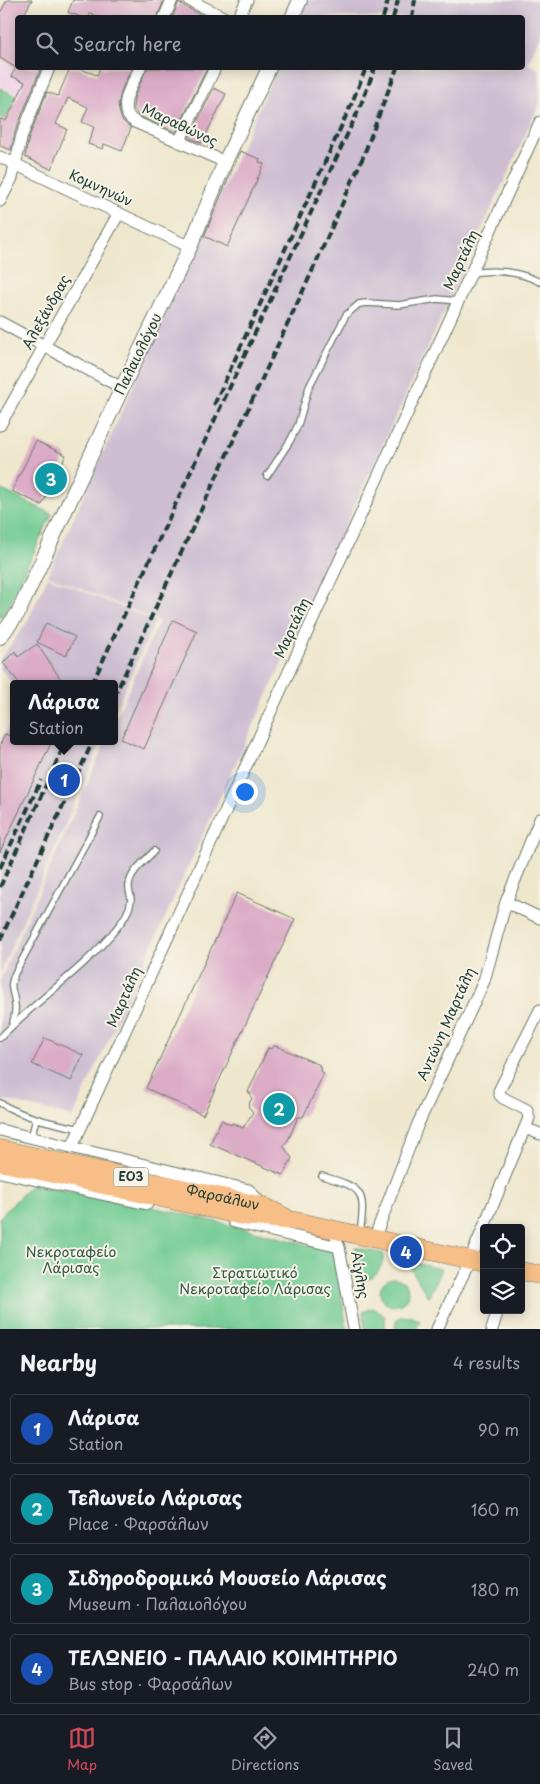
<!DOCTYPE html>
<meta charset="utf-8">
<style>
body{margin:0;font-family:"Playpen Sans",sans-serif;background:#242831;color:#f1f3f6}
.controls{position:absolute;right:15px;bottom:15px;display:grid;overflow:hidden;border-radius:5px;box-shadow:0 2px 12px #0003}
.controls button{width:45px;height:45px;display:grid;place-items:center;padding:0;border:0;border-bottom:1px solid #363941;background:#171b24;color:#f1f3f6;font:25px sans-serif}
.you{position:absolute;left:244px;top:791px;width:18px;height:18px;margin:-12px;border:4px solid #fff;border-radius:50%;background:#1a73e8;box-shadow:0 0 0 8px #1a73e833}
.badge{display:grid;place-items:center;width:32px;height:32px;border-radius:50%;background:#d1495b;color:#fff;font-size:16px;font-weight:700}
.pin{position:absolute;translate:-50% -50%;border:2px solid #fff;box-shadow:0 1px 5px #0006}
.popup{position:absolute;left:10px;top:680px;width:108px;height:65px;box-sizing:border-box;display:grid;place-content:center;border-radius:5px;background:#171b24;filter:drop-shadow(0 1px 4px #0005);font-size:16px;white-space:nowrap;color:#9ea1a6}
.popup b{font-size:19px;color:#f1f3f6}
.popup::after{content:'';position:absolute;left:50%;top:100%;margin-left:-10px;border:10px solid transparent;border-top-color:#171b24}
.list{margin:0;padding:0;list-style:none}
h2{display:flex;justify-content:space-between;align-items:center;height:65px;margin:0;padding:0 20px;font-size:21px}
h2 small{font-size:16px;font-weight:400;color:#9ea1a6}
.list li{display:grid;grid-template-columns:32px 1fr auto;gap:15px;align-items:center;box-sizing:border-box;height:70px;margin:0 10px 10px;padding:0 10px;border:1px solid #363941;border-radius:5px}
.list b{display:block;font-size:19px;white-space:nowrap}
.list p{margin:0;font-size:16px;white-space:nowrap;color:#9ea1a6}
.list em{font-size:16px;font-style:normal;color:#9ea1a6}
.icon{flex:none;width:28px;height:28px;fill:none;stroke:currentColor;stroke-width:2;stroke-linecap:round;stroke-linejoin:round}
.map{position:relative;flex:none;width:540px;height:1329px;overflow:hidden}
.search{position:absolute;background:#171b24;box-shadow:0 2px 12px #0003;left:15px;right:15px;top:15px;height:55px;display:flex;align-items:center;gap:12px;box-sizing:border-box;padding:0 18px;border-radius:5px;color:#9ea1a6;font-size:19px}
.sheet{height:385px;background:#171b24}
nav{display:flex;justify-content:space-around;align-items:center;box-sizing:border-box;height:70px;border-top:1px solid #363941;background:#171b24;font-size:14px;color:#9ea1a6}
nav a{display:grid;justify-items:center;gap:2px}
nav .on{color:#d1495b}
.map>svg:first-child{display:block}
.built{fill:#efd0e6}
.industrial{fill:#cdbed2}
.green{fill:#71cb92;stroke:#488463}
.building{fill:#dcacc7}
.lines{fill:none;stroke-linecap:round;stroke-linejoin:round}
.service-casing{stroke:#68786a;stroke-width:8}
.minor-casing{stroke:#68786a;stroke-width:13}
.tertiary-casing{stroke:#68786a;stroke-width:16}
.primary-casing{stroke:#68786a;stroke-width:19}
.service{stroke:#fff;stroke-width:5.5}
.minor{stroke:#fff;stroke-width:11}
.tertiary{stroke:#fff;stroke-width:14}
.primary{stroke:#f7be87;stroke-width:18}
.rail{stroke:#1f3d34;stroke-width:4;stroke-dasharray:8 4;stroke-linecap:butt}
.labels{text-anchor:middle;stroke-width:4;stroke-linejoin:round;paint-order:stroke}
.shield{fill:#f7f3e8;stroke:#60746a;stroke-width:1}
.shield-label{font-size:12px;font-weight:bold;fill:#1f3d34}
.street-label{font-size:14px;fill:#1f3d34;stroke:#f7f3e8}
.park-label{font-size:14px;fill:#2f5947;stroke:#f7f3e8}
</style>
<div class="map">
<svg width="540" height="1329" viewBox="0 0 540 1329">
<rect width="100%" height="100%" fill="#f7f3e8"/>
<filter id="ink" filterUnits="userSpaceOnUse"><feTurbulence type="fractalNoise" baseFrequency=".02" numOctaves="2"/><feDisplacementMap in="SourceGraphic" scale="10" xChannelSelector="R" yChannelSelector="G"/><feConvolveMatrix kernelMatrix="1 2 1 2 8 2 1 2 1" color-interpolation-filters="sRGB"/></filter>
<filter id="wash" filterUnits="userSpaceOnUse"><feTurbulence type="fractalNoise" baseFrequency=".0096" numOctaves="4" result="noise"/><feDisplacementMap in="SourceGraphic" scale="20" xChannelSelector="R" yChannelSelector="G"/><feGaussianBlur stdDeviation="1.12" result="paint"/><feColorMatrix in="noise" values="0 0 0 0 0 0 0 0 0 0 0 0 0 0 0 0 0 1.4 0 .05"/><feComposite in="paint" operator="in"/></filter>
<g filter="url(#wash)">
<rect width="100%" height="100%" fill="#efe7cd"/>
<path class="built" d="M 0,60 L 14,68 L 17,61 L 18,68 L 44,68 L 31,101 L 0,86 Z"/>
<path class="industrial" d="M 307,0 L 540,0 L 540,35 L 528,64 L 540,70 L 540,103 L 73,1117 L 5,1100 L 1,1115 L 0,1114 L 0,980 L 106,741 L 114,741 L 114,723 L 159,621 L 48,575 L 277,68 L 522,68 L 522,18 L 299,17 Z
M 48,577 L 155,621 L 114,714 L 114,684 L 14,684 L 14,685 L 0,668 L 0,660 L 27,622 Z
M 14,715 L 14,741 L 102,741 L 0,973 L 0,744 Z"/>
<path class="green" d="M 0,88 L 16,96 L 5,120 L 0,117 Z
M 0,489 L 52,514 L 5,613 L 0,618 Z
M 31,1185 C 133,1200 235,1225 334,1252 L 347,1329 L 0,1329 L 0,1217 Z
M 355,1247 L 384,1254 C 383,1268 375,1279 360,1282 Z
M 411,1262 L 441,1269 L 441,1272 L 428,1297 L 410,1267 Z
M380 1292a14 14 0 1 1 28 0a14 14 0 1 1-28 0Z
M 373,1308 L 385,1316 L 385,1329 L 365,1329 L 363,1312 Z
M 402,1316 L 413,1317 L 420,1321 L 416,1329 L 395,1329 L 396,1320 Z"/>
<g id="blocks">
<path class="building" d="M 7,0 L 32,0 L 22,18 L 18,18 L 18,68 L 41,68 L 15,132 L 11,150 L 0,146 L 0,119 L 6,121 L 25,82 L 11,76 L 16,68 L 0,58 L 0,13 Z
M 73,0 L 164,0 L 157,18 L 101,18 L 90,13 L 89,18 L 83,18 L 68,12 Z
M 179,2 L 186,7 L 207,18 L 172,18 Z
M 70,68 L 77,68 L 97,75 L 100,68 L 132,68 L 123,86 L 118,104 L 119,111 L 122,120 L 131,128 L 122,151 L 104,144 L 103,149 L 88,144 L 94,127 L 82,122 L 88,107 L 68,98 L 56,124 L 67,129 L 51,169 L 25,157 L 29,137 L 47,92 L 58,96 Z
M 147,68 L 207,68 L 176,132 L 139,116 L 133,108 L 134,98 Z
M 214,88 L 226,94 L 202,143 L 189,138 Z
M 240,151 L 260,159 L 259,162 L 264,164 L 227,247 L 204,236 Z
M 36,441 L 66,455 L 42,505 L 12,491 Z
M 173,620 L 197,631 L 144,749 L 121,739 Z
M 46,623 L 75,637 L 66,656 L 37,642 Z
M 37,644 L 64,684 L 20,684 L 3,663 L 15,651 L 18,657 Z
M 5,734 L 14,737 L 14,741 L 52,741 L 0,852 L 0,745 Z
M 237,893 L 295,919 L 203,1115 L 146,1088 Z
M 45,1038 L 83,1055 L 71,1081 L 32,1064 Z
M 273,1046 L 275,1047 L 276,1046 L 320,1065 L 319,1067 L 321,1068 L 320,1071 L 324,1073 L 303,1117 L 298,1117 L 288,1140 L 283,1146 L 292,1158 L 283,1175 L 210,1144 L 221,1120 L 231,1125 L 232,1123 L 243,1128 L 253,1112 L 248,1106 L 252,1098 L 250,1096 L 251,1094 L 248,1092 L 268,1048 L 271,1049 Z"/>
</g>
</g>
<g filter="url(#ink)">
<use href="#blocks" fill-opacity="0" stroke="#68786a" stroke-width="1"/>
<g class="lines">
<defs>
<path id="service" d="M 471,273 C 495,269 518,271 540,282
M 267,476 L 290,441 L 298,425 L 309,387 L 346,315 L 359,304 L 367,303 L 399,305 L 437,299 L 458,301
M 12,1026 C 14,1019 16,1012 15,1005 C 14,989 8,990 15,973 L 100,817
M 0,1038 C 36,1000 82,971 115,930 C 122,922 130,911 131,900 C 131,895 128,890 129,885 C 130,872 146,860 154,851
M 0,1103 C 25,1118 53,1123 81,1129
M 31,1138 L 36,1119
M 322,1176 C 363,1188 366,1190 360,1233"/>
<path id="minor" d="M 189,0 L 225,18
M 164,18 L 172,0
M 238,18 L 247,0
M 140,68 C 133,84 114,109 135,122 L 225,162
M 179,142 L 215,68
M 0,157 L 190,247
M 0,201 L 12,178 L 22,135 L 49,68
M 0,322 L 122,388
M 0,425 L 119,213
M 506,902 L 540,918
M 525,1128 L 540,1134
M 0,1130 L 249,1190 L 263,1206
M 72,1147 L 540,122
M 0,1172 L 147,1204
M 234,1222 L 339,1247
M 374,1239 L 418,1124 L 484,981 L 506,902 L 540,819
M 336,1241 L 339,1247 L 354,1329
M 437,1329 L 470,1260 L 529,1118 L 527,1110 L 503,1098 L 500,1095 L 499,1091 L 540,1010
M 492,1329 L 498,1310"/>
<path id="tertiary" d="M 292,18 L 300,0
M 0,637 L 18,613 L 122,388 L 190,247 L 225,162 L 269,68"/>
<g id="primary">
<path id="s1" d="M 0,1149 L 263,1206 L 285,1217"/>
<path d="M 0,1162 L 243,1216 L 295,1221 L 484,1263"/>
<path d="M 521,1271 L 540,1275"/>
</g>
</defs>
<use href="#service" class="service-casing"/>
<use href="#minor" class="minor-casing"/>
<use href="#tertiary" class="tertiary-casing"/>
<use href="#primary" class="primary-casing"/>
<use href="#service" class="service"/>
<use href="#minor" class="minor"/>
<use href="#tertiary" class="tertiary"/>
<use href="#primary" class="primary"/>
<path class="rail" d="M 383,18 L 388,0
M 393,18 L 398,0
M 412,18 L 415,0
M 214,405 L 351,105 L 366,68
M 92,684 L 359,109 L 375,68
M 114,697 L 315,265 L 363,157 L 397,68
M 0,868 L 41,780
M 0,887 L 66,741
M 0,940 L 93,741"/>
</g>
</g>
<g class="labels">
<rect class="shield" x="113.5" y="1167.5" width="35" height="19" rx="4"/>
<g class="shield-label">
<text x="131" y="1181">ΕΟ3</text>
</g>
<g class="street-label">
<text transform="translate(180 125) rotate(25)" y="5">Μαραθώνος</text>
<text transform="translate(101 188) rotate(25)" y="5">Κομνηνών</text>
<text transform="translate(461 260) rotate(-65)" y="5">Μαρτάλη</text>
<text transform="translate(46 312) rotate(-61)" y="5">Αλεξάνδρας</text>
<text transform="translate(138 354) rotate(-64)" y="5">Παλαιολόγου</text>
<text transform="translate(292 628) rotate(-65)" y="5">Μαρτάλη</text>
<text transform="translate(124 997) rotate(-66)" y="5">Μαρτάλη</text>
<text transform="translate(446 1024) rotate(-66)" y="5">Αντώνη Μαρτάλη</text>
<text dy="5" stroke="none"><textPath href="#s1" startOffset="228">Φαρσάλων</textPath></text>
<text transform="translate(360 1275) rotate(80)" y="5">Αίγλης</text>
</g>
<g class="park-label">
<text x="71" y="1257">Νεκροταφείο<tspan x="71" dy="16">Λάρισας</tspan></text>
<text x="255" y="1278">Στρατιωτικό<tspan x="255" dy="16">Νεκροταφείο Λάρισας</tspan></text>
</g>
</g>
</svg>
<div class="controls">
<button><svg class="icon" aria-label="locate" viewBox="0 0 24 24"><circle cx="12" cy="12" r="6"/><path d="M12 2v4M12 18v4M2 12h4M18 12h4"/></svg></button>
<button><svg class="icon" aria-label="layers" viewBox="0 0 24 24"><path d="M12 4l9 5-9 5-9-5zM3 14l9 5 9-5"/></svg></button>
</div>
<div class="you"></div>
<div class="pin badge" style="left:64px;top:780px;background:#1a4fb4">1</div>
<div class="popup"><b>Λάρισα</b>Station</div>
<div class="pin badge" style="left:279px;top:1109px;background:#0f9aa8">2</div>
<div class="pin badge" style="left:51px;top:479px;background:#0f9aa8">3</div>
<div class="pin badge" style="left:406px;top:1252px;background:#1a4fb4">4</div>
<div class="search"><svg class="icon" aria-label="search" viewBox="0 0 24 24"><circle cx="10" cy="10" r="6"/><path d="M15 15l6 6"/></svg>Search here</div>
</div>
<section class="sheet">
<h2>Nearby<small>4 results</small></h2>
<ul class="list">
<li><span class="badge" style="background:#1a4fb4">1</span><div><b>Λάρισα</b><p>Station</p></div><em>90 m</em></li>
<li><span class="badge" style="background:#0f9aa8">2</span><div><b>Τελωνείο Λάρισας</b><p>Place · Φαρσάλων</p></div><em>160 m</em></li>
<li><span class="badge" style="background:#0f9aa8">3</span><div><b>Σιδηροδρομικό Μουσείο Λάρισας</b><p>Museum · Παλαιολόγου</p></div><em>180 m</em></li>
<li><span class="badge" style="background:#1a4fb4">4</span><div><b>ΤΕΛΩΝΕΙΟ - ΠΑΛΑΙΟ ΚΟΙΜΗΤΗΡΙΟ</b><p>Bus stop · Φαρσάλων</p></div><em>240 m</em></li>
</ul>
</section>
<nav>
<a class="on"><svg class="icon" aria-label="map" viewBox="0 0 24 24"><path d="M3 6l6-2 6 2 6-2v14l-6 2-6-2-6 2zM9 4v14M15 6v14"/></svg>Map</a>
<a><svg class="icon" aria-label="directions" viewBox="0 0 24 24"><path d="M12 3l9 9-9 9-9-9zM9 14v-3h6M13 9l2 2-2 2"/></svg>Directions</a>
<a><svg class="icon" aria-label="saved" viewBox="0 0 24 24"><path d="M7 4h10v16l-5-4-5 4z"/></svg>Saved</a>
</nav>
